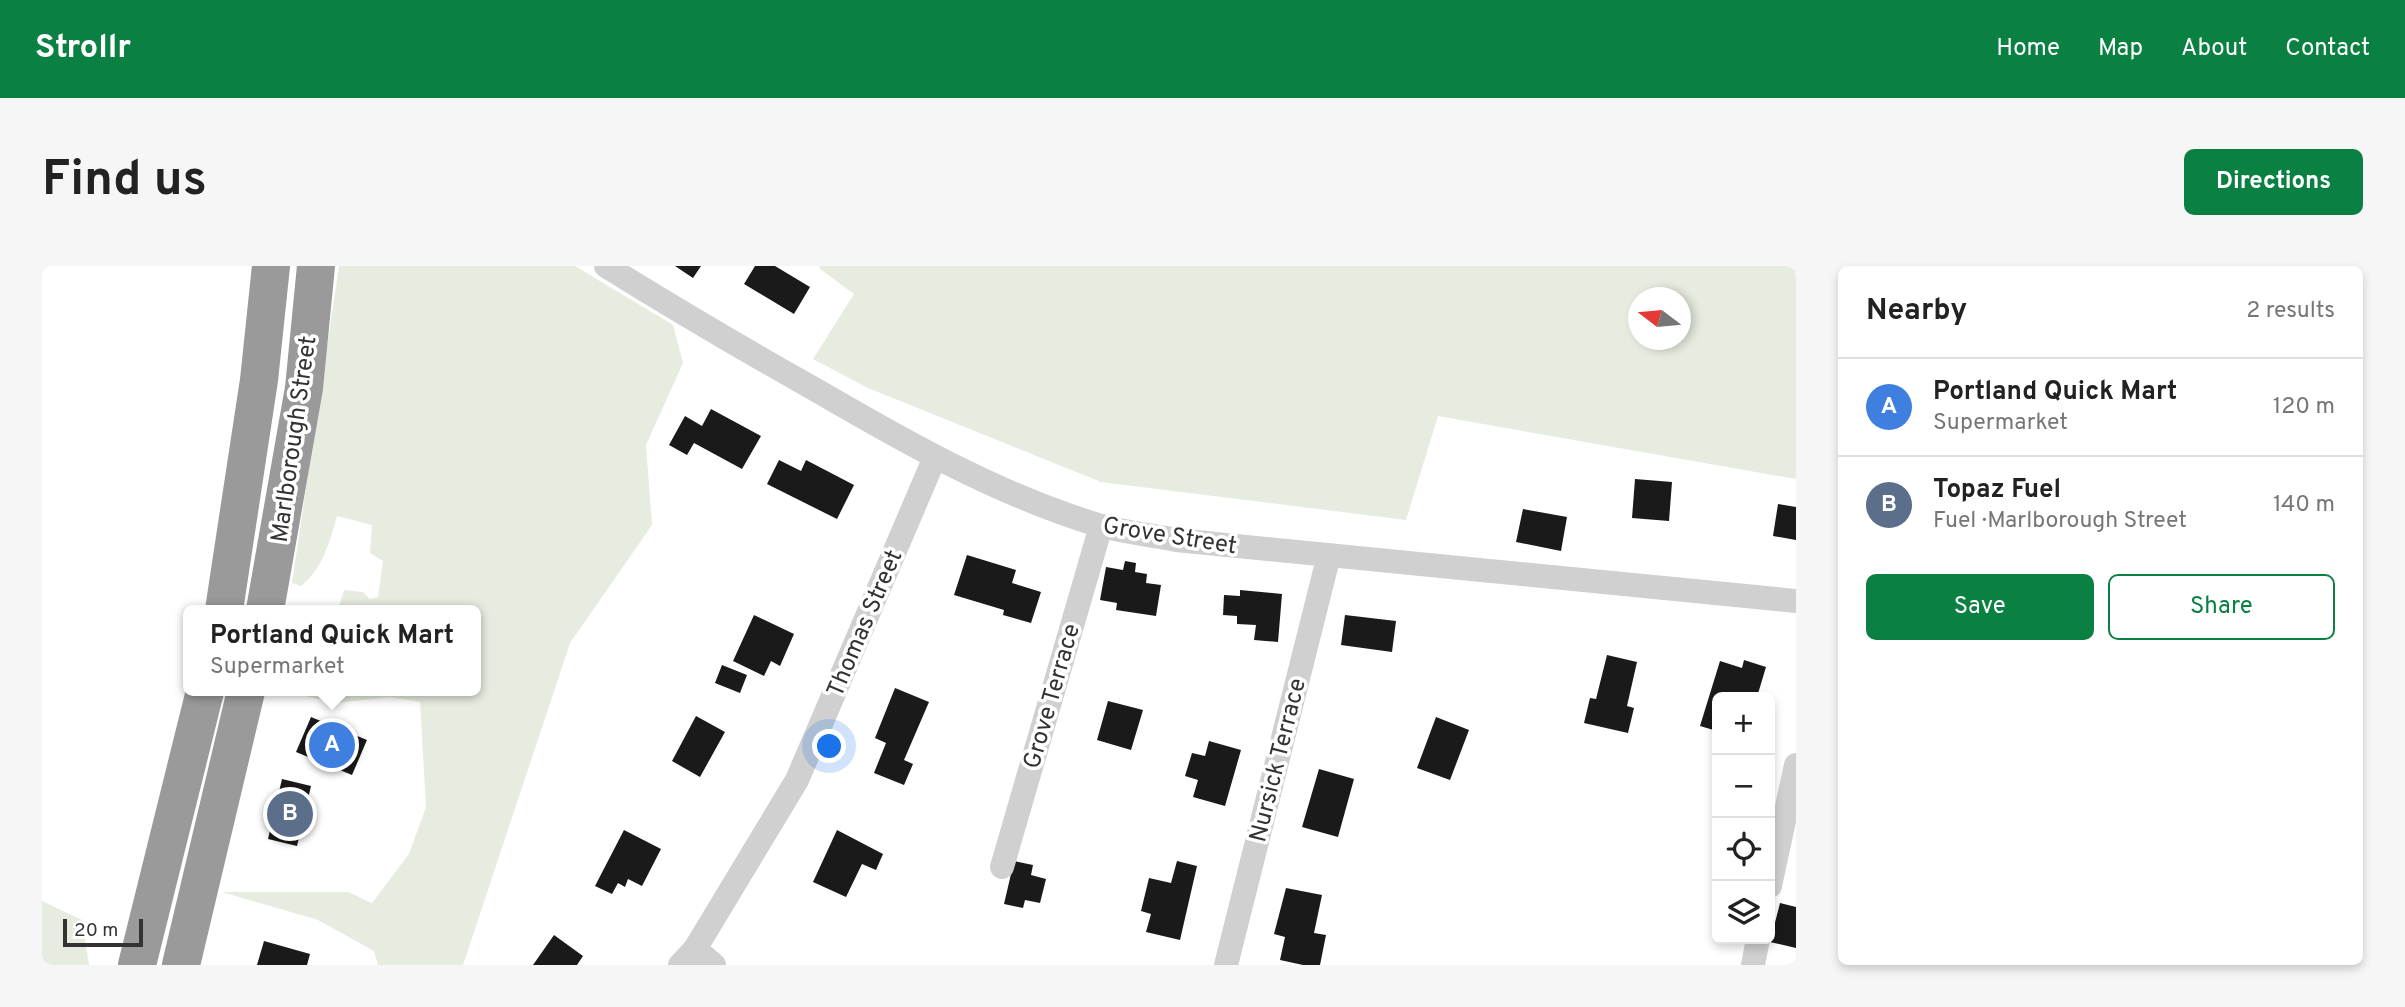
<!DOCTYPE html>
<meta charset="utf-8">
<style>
body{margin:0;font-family:Overpass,sans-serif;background:#f6f6f6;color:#222}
.controls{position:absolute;right:21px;bottom:21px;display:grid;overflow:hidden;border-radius:10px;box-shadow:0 4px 10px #0003}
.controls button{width:63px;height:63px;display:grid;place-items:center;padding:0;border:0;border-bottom:2px solid #e0e0e0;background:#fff;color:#222;font:35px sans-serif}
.compass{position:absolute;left:1586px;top:21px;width:63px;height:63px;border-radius:50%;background:#fff;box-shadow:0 4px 10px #0003;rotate:286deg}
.scale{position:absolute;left:21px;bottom:18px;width:80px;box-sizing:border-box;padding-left:7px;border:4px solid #333;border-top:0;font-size:19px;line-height:24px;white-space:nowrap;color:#333;-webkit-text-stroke:5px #fff;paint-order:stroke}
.you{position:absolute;left:788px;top:481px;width:24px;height:24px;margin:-18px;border:5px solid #fff;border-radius:50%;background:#1a73e8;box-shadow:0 0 0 10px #1a73e833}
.badge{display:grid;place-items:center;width:46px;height:46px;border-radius:50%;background:#0b8043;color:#fff;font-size:23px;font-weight:700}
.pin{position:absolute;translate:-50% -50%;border:4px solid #fff;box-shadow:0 2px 7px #0006}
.popup{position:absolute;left:141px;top:339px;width:298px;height:91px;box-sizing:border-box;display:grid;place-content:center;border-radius:10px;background:#fff;filter:drop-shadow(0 2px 5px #0005);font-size:23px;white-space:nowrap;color:#767676}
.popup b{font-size:26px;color:#222}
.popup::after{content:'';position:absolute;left:50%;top:100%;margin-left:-14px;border:14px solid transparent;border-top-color:#fff}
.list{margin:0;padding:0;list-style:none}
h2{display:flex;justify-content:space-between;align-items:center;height:91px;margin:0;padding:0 28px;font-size:30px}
h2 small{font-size:23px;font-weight:400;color:#767676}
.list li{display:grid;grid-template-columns:46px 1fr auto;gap:21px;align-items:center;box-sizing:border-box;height:98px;padding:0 28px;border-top:2px solid #e0e0e0}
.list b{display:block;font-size:26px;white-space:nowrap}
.list p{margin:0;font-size:23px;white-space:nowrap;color:#767676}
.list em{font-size:23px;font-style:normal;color:#767676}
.actions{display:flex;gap:14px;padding:21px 28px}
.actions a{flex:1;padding:16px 0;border:2px solid #0b8043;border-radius:10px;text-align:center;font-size:24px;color:#0b8043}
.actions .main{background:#0b8043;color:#fff}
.icon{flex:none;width:38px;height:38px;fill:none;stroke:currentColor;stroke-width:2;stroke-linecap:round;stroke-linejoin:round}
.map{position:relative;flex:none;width:1754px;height:699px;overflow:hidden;border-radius:10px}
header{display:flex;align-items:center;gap:42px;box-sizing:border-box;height:98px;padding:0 35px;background:#0b8043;color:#fff}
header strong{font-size:33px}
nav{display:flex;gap:38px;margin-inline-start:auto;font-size:24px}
.intro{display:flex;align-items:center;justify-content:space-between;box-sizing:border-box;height:168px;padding:0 42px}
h1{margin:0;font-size:49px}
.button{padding:18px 32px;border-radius:10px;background:#0b8043;color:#fff;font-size:24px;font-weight:700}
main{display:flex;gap:42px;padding:0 42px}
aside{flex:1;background:#fff;border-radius:10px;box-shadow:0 4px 10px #0003}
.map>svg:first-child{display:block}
.green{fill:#e6ecdf;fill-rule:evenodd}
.building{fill:#1a1a1a}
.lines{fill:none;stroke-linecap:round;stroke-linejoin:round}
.street{stroke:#d0d0d0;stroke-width:24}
.highway{stroke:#9a9a9a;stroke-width:38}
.labels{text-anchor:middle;stroke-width:7;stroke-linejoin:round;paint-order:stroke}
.street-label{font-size:24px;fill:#333;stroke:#fff}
</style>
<header>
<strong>Strollr</strong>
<nav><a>Home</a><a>Map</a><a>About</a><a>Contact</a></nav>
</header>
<div class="intro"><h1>Find us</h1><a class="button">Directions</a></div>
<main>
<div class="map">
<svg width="1754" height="699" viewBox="0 0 1754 699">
<rect width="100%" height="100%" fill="#fff"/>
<path class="green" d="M 297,0 L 533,0 L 631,59 L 641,97 L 604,179 L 610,259 L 528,377 L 421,699 L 336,699 L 332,685 L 276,654 L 180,626 L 306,626 L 330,637 L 367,588 L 384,541 L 378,436 L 348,431 L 294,437 L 241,425 L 434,425 L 434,344 L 296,344 L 302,324 L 321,326 L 328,333 L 336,331 L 341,295 L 328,287 L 330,259 L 295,250 C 288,275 280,304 259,320 L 250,317 Z
M 777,0 L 1754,0 L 1754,213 L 1396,150 L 1364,254 L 1059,216 L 826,122 L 771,93 L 812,28 L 778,3 ZM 1596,32 L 1638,32 L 1638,74 L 1596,74 Z
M 0,635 L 40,654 L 47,699 L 0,699 Z"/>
<path class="building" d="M 633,0 L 659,0 L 651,12 Z
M 713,0 L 733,0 L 768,21 L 752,48 L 702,18 Z
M 669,143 L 719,170 L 700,203 L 652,177 L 645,189 L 627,179 L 643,150 L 660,160 Z
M 737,194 L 759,205 L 764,194 L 812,219 L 795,253 L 725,218 Z
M 1593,213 L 1630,216 L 1627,255 L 1590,252 Z
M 1736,238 L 1754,241 L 1754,274 L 1731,270 Z
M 1481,243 L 1525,251 L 1519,285 L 1474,276 Z
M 925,289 L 974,304 L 970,317 L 999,326 L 989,357 L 961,349 L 962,344 L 912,329 Z
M 1083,295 L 1094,297 L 1093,306 L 1105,308 L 1104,317 L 1119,319 L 1114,350 L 1074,344 L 1075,337 L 1058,334 L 1064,301 L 1081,304 Z
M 1198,324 L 1240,328 L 1236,376 L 1212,374 L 1214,359 L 1195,358 L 1195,350 L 1181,349 L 1182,329 L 1198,330 Z
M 712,349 L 752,368 L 738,400 L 729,395 L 722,410 L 691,395 Z
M 1303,349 L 1354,355 L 1350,386 L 1299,379 Z
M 1565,389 L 1595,396 L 1585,440 L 1592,442 L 1586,467 L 1542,457 L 1548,432 L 1554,433 Z
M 1702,394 L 1724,401 L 1715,431 L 1675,431 L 1675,465 L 1658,460 L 1678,395 L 1700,402 Z
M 680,399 L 705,409 L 698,427 L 673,417 Z
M 853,422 L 887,436 L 862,494 L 871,498 L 862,519 L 832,507 L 844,477 L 833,472 Z
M 1066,435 L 1101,444 L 1089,484 L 1055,474 Z
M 654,450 L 683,466 L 658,511 L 630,495 Z
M 269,451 L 325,474 L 310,509 L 254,486 Z
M 1394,451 L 1427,464 L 1408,514 L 1375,502 Z
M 1167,475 L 1199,484 L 1183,540 L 1151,531 L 1156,514 L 1143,510 L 1150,487 L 1163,490 Z
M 1277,503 L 1312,513 L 1296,571 L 1260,561 Z
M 240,513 L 269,520 L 255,580 L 226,573 Z
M 582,564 L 619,583 L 600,620 L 586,613 L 583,621 L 576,617 L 570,628 L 553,620 Z
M 795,564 L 841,588 L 834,604 L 820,598 L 804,631 L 771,616 Z
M 972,595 L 991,599 L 989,609 L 1004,613 L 998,637 L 983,634 L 981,642 L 962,638 Z
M 1135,595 L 1155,600 L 1138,674 L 1104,666 L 1109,648 L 1099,645 L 1107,612 L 1129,617 Z
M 1244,622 L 1280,629 L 1272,667 L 1284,669 L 1278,699 L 1261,699 L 1238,694 L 1243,671 L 1232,668 Z
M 1738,637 L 1754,641 L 1754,682 L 1728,676 Z
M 512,669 L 541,690 L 535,699 L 491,699 Z
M 222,675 L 268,688 L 265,699 L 215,699 Z"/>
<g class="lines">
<path class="street" d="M 564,0 C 633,43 703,84 774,124 C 865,177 955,228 1056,259 C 1081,266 1108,269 1134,274 L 1754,335
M 960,601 L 1059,260
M 1728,620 L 1754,499
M 653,683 L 672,699
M 638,699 L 653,683 L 755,514 L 893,191
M 1184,699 L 1287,289
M 1711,699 L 1716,673"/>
<path class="highway" d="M 182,344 L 217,114 L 229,0
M 223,344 L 262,122 L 274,0
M 95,699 L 163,425
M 139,699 L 204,425"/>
</g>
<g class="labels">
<g class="street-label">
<text transform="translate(251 173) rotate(-82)" y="8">Marlborough Street</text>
<text transform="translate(1128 269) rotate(9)" y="8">Grove Street</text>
<text transform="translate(822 357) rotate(-67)" y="8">Thomas Street</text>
<text transform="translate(1009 430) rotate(-74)" y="8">Grove Terrace</text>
<text transform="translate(1235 494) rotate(-76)" y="8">Nursick Terrace</text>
</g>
</g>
</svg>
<div class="controls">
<button>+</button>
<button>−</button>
<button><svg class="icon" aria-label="locate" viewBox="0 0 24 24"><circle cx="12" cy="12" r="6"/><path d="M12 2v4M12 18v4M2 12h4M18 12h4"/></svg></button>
<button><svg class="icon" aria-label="layers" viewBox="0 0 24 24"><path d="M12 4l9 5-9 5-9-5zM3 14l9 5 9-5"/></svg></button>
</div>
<svg class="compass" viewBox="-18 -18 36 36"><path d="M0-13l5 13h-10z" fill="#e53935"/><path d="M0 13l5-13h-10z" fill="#767676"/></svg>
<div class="scale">20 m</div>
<div class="you"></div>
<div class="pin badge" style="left:290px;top:479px;background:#3f7fe0">A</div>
<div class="popup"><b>Portland Quick Mart</b>Supermarket</div>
<div class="pin badge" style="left:248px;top:548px;background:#5c6f8a">B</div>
</div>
<aside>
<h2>Nearby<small>2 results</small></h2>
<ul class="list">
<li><span class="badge" style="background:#3f7fe0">A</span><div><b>Portland Quick Mart</b><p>Supermarket</p></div><em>120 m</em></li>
<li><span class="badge" style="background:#5c6f8a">B</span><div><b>Topaz Fuel</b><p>Fuel · Marlborough Street</p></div><em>140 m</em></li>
</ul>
<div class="actions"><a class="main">Save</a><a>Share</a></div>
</aside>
</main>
